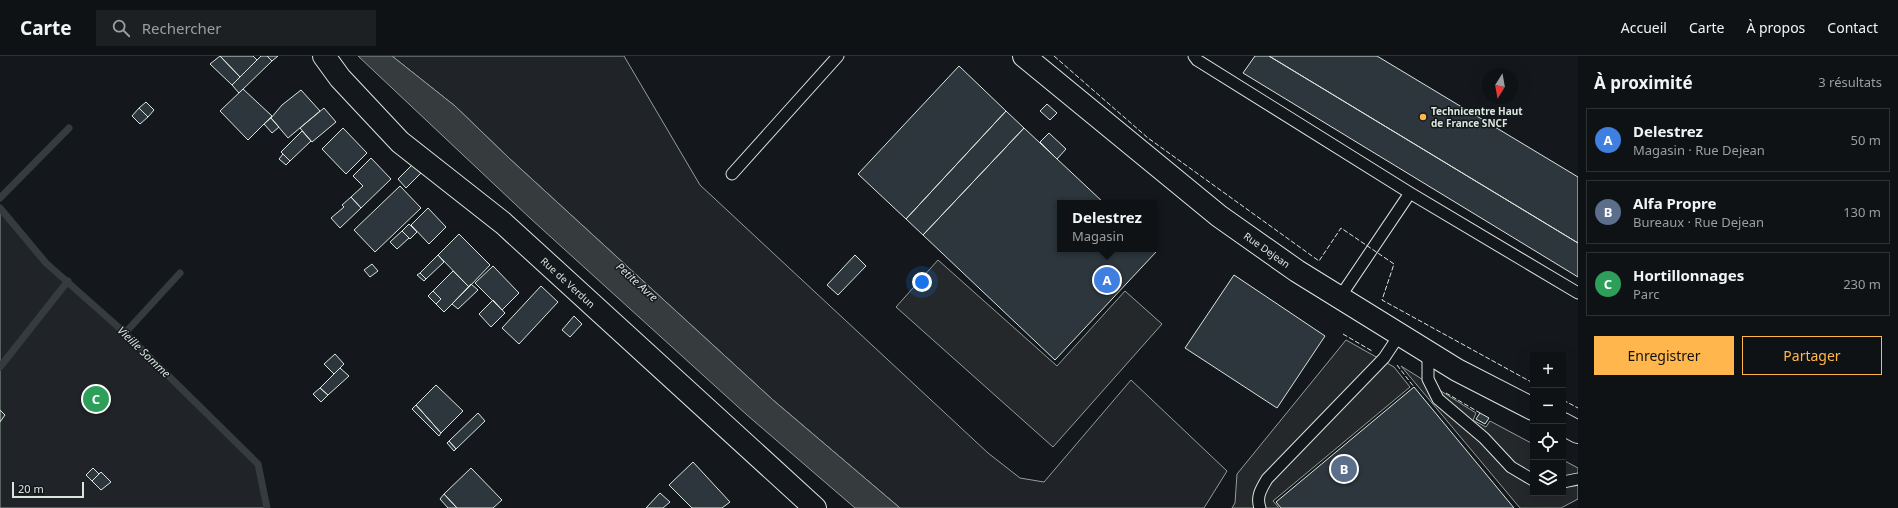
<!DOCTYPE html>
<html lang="fr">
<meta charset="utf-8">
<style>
body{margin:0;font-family:"Noto Sans",sans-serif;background:#1d2022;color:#f1f3f6}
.controls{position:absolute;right:12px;bottom:12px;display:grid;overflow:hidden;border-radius:0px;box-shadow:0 4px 16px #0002}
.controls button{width:36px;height:36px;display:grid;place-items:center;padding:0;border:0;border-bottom:1px solid #2f3234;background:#0f1215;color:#f1f3f6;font:20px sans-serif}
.compass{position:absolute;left:1482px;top:12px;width:36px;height:36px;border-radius:50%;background:#0f1215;box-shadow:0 4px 16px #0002;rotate:191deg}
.scale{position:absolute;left:12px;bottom:10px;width:72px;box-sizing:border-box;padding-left:4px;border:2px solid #d8e6dc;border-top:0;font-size:11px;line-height:14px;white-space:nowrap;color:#d8e6dc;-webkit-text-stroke:3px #14181c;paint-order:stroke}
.you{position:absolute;left:922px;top:226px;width:14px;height:14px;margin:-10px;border:3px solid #fff;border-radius:50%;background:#1a73e8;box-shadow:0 0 0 6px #1a73e833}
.badge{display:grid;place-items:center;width:26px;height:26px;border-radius:50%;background:#ffb74d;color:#fff;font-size:13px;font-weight:700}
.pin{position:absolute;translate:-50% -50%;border:2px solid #fff;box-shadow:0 1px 4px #0006}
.popup{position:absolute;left:1057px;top:144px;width:100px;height:52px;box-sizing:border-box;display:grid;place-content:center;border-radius:0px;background:#0f1215;filter:drop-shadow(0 1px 3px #0005);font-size:13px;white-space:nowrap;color:#9b9ea0}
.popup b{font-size:15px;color:#f1f3f6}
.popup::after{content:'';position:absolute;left:50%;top:100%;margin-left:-8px;border:8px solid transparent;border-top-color:#0f1215}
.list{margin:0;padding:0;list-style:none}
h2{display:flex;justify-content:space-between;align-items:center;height:52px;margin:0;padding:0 16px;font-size:17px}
h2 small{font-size:13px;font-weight:400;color:#9b9ea0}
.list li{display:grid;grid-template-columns:26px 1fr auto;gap:12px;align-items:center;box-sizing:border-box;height:64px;margin:0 8px 8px;padding:0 8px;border:1px solid #2f3234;border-radius:0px}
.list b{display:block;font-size:15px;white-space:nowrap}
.list p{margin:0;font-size:13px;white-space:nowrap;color:#9b9ea0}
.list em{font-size:13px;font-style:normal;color:#9b9ea0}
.actions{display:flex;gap:8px;padding:12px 16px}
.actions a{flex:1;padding:9px 0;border:1px solid #ffb74d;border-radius:0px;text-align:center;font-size:14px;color:#ffb74d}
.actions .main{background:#ffb74d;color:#111}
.icon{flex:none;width:22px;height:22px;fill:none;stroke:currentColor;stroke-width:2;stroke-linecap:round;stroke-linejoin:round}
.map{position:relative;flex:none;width:1578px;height:452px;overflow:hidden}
header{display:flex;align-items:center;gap:24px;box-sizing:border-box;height:56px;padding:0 20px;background:#0f1215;border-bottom:1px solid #2f3234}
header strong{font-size:19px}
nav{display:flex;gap:22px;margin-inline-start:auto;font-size:14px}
.search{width:280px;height:36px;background:#1d2022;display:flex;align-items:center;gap:10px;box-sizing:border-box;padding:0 14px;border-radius:0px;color:#9b9ea0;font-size:15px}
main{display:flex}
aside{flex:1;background:#0f1215}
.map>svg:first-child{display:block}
.green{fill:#202428;stroke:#939e99}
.parking{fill:#24282b;stroke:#939e99}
.water{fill:#363b3e;stroke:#939e99}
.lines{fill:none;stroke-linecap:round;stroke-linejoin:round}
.stream{stroke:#363b3e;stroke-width:7}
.building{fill:#2c363c;stroke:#d8e6dc}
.service-casing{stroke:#d8e6dc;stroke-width:13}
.minor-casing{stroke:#d8e6dc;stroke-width:24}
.tertiary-casing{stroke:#d8e6dc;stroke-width:24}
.service{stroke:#14181c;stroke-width:11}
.minor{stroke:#14181c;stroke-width:22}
.tertiary{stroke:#14181c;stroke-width:22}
.fence{stroke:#d8e6dc;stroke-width:1;stroke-dasharray:5 2;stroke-linecap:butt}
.poi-dot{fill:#ffb74d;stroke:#14181c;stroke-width:1.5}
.labels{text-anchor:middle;stroke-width:3;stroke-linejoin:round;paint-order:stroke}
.poi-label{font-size:10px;font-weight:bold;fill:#d8e6dc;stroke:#14181c;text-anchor:start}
.street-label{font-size:10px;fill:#d8e6dc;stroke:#14181c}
.water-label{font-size:11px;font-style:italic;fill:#d8e6dc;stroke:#14181c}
</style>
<header>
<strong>Carte</strong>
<div class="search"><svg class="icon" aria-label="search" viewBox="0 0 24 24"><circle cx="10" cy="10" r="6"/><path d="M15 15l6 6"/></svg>Rechercher</div>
<nav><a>Accueil</a><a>Carte</a><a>À propos</a><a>Contact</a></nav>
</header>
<main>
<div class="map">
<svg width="1578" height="452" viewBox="0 0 1578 452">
<rect width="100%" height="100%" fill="#14181c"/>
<path class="green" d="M 392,0 L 624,0 L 700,129 L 988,397 L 1020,422 L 1044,426 L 1131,324 L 1227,415 L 1204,452 L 900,452 L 773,344 L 510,103 L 455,50 Z
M 0,152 L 46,207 L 125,277 L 258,408 L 267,452 L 0,452 Z"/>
<path class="parking" d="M 938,204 L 1057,310 L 1125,235 L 1162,268 L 1053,391 L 896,251 Z
M 1346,284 L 1394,311 L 1410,331 L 1273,445 L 1279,452 L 1232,452 L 1235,447 L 1237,418 Z
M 1401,310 L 1476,357 L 1473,364 L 1486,371 L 1490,365 L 1533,388 L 1533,437 L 1563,437 L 1563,404 L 1578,412 L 1578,443 L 1561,452 L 1520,452 Z"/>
<path class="water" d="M 358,0 L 392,0 L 455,50 L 510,103 L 773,344 L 900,452 L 855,452 L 747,359 L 531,163 Z"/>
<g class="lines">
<path class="stream" d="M 0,142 L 69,72
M 0,152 L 46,207 L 125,277 L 258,408 L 267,452
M 125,277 L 180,217
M 0,311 L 68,225"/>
</g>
<path class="building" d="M 220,0 L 240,21 L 232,29 L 210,8 Z
M 220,0 L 253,0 L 257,4 L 240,21 Z
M 261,0 L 267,0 L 272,5 L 239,37 L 232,29 Z
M 267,0 L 278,0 L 272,5 Z
M 1255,0 L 1269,0 L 1578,187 L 1578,221 L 1243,17 Z
M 1269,0 L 1377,0 L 1578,121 L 1578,187 Z
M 959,10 L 1006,55 L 906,163 L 858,118 Z
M 243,33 L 272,60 L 248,84 L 220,55 Z
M 301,34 L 320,55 L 288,82 L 271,62 L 282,49 Z
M 146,46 L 154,54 L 148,61 L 139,52 Z
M 1047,48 L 1057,57 L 1050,64 L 1040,55 Z
M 139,52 L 148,61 L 140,68 L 132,60 Z
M 324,52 L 336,66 L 312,86 L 300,72 Z
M 1006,55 L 1024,72 L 923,179 L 906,163 Z
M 271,62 L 279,71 L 272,77 L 264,68 Z
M 343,72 L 367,97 L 346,118 L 322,93 Z
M 1024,72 L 1104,147 L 1060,147 L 1060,193 L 1153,193 L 1156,196 L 1055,304 L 923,179 Z
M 302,75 L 311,85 L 290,105 L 281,96 Z
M 1049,77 L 1066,93 L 1057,103 L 1040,86 Z
M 283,98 L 290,105 L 286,109 L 279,103 Z
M 371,102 L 391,123 L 361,152 L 351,141 L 363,130 L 353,120 Z
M 412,109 L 421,117 L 406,132 L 398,123 Z
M 400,130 L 421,152 L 375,196 L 354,174 Z
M 351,141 L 361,152 L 340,172 L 331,162 L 344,151 L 342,149 Z
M 428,152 L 446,171 L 429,188 L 411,169 Z
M 409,168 L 417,176 L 410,183 L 402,175 Z
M 402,175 L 409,182 L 397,193 L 390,186 Z
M 459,178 L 490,209 L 469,231 L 438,199 Z
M 438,199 L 444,206 L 426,223 L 420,217 Z
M 855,199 L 866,210 L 838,239 L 827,229 Z
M 372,208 L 378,215 L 370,221 L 364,214 Z
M 493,210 L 519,237 L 502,254 L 475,227 Z
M 453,215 L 469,231 L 444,256 L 436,248 L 441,243 L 433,235 Z
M 420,217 L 426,223 L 424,225 L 417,219 Z
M 1234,219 L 1325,280 L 1277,352 L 1185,292 Z
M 471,228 L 478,234 L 458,253 L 452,248 Z
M 541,230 L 558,246 L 519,288 L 502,272 Z
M 433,235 L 441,243 L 436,248 L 428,240 Z
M 493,244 L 505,257 L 491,271 L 479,258 Z
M 574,260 L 582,268 L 570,281 L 562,274 Z
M 335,298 L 344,308 L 334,318 L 324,308 Z
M 340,312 L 349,320 L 328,339 L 320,332 Z
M 436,329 L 463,355 L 441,377 L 416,349 Z
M 1414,331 L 1514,452 L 1281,452 L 1276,446 Z
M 320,332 L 328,339 L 321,346 L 313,338 Z
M 416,349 L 441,377 L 439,380 L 412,353 Z
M 0,354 L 5,359 L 0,366 Z
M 478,357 L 485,365 L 456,393 L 449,385 Z
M 1480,357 L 1489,362 L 1485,368 L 1476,363 Z
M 449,385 L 456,393 L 454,395 L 447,387 Z
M 693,406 L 730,446 L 722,452 L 692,452 L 669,429 Z
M 93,412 L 99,418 L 92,425 L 86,419 Z
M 471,412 L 502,444 L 493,452 L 457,452 L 444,438 Z
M 101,416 L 111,426 L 101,434 L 92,425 Z
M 660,437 L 670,446 L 663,452 L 646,452 Z
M 444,438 L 457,452 L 448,452 L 440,443 Z"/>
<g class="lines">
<defs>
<path id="service" d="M 1194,0 L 1197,4 L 1410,137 L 1578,237
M 732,118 L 838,0
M 1340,241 L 1410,137
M 1428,295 L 1428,323 L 1438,343 L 1484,382 L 1511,411 L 1533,424
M 1563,426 L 1578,423
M 1260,452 C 1256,441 1261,433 1267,423 L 1384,302 L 1400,278"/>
<g id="minor">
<path id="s1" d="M 1024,0 L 1219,160 L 1297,215 L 1457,314 L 1533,353"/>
<path d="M 1563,368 L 1578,376"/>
</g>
<g id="tertiary">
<path id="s2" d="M 324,0 L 340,22 L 400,86 L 503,167 L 815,452"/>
</g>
</defs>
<use href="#service" class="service-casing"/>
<use href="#minor" class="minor-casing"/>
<use href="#tertiary" class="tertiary-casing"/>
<use href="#service" class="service"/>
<use href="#minor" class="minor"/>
<use href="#tertiary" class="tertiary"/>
<path class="fence" d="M 1054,0 L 1148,82 L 1319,205 L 1341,172 L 1394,208 L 1382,244 L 1533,327
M 1343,278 L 1372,295
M 1397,309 L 1414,331
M 1446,337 L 1480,357
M 1563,344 L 1578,352"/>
</g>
<circle class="poi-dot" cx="1423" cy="61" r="4"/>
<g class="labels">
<g class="poi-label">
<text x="1431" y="59">Technicentre Haut<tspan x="1431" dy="12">de France SNCF</tspan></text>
</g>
<g class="street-label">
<text dy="4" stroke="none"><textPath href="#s1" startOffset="311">Rue Dejean</textPath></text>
<text dy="4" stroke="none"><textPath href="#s2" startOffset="334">Rue de Verdun</textPath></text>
</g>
<g class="water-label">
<text transform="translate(637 226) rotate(42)" y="4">Petite Avre</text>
<text transform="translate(144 296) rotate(44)" y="4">Vieille Somme</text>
</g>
</g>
</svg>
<div class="controls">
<button>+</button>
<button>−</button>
<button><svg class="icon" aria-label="locate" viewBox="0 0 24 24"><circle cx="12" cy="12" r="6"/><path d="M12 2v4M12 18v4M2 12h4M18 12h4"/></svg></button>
<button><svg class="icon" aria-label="layers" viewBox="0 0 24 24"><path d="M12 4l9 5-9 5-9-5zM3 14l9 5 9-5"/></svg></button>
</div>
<svg class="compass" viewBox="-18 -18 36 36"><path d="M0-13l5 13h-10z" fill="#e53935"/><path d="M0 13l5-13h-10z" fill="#9b9ea0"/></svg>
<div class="scale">20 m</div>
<div class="you"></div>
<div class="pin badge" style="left:1107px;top:224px;background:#3f7fe0">A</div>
<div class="popup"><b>Delestrez</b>Magasin</div>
<div class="pin badge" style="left:1344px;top:413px;background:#5c6f8a">B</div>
<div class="pin badge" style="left:96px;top:343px;background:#2e9e5b">C</div>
</div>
<aside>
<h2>À proximité<small>3 résultats</small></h2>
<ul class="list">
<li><span class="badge" style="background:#3f7fe0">A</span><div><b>Delestrez</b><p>Magasin · Rue Dejean</p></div><em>50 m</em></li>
<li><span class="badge" style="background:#5c6f8a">B</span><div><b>Alfa Propre</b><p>Bureaux · Rue Dejean</p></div><em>130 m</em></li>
<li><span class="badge" style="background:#2e9e5b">C</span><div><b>Hortillonnages</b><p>Parc</p></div><em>230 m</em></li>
</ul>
<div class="actions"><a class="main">Enregistrer</a><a>Partager</a></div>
</aside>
</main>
